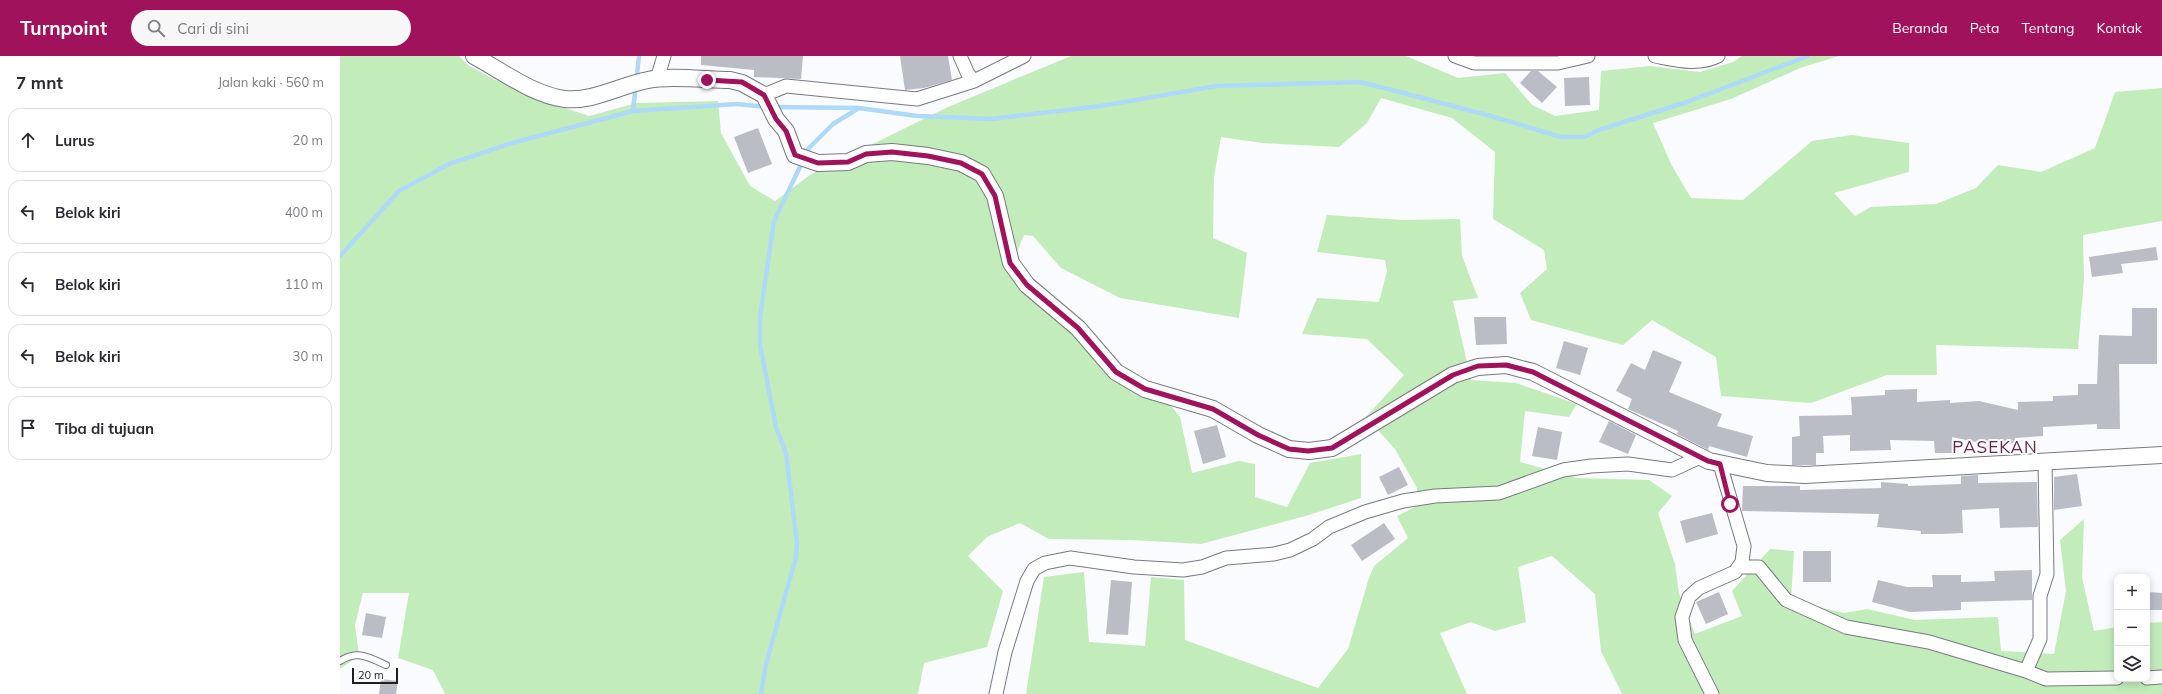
<!DOCTYPE html>
<html lang="id">
<meta charset="utf-8">
<style>
body{margin:0;font-family:Mulish,sans-serif;background:#f7f7f7;color:#2b2b33}
.controls{position:absolute;right:12px;bottom:12px;display:grid;overflow:hidden;border-radius:8px;box-shadow:0 2px 10px #0003}
.controls button{width:36px;height:36px;display:grid;place-items:center;padding:0;border:0;border-bottom:1px solid #e1e1e2;background:#fff;color:#2b2b33;font:20px sans-serif}
.scale{position:absolute;left:12px;bottom:10px;width:46px;box-sizing:border-box;padding-left:4px;border:2px solid #1f2023;border-top:0;font-size:11px;line-height:14px;white-space:nowrap;color:#1f2023;-webkit-text-stroke:3px #fafbfe;paint-order:stroke}
.stop{position:absolute;width:12px;height:12px;margin:-9px;border:3px solid #a0125b;border-radius:50%;background:#fff}
.stop.end{background:#a0125b;border-color:#fff;box-shadow:0 1px 4px #0008}
.list{margin:0;padding:0;list-style:none}
h2{display:flex;justify-content:space-between;align-items:center;height:52px;margin:0;padding:0 16px;font-size:17px}
h2 small{font-size:13px;font-weight:400;color:#7c7c81}
.list li{display:grid;grid-template-columns:26px 1fr auto;gap:12px;align-items:center;box-sizing:border-box;height:64px;margin:0 8px 8px;padding:0 8px;border:1px solid #e1e1e2;border-radius:12px}
.list b{display:block;font-size:15px;white-space:nowrap}
.list em{font-size:13px;font-style:normal;color:#7c7c81}
.icon{flex:none;width:22px;height:22px;fill:none;stroke:currentColor;stroke-width:2;stroke-linecap:round;stroke-linejoin:round}
.map{position:relative;flex:none;width:1822px;height:638px;overflow:hidden}
header{display:flex;align-items:center;gap:24px;box-sizing:border-box;height:56px;padding:0 20px;background:#a0125b;color:#fff}
header strong{font-size:19px}
nav{display:flex;gap:22px;margin-inline-start:auto;font-size:14px}
.search{width:280px;height:36px;background:#f7f7f7;display:flex;align-items:center;gap:10px;box-sizing:border-box;padding:0 14px;border-radius:22px;color:#7c7c81;font-size:15px}
main{display:flex}
aside{flex:1;background:#fff}
.map>svg:first-child{display:block}
.green{fill:#c3ecbb}
.lines{fill:none;stroke-linecap:round;stroke-linejoin:round}
.stream{stroke:#afd9f9;stroke-width:4.5}
.building{fill:#bbbdc6}
.service-casing{stroke:#787a82;stroke-width:8}
.minor-casing{stroke:#787a82;stroke-width:15}
.tertiary-casing{stroke:#787a82;stroke-width:18}
.service{stroke:#fff;stroke-width:6}
.minor{stroke:#fff;stroke-width:13}
.tertiary{stroke:#fff;stroke-width:16}
.route{stroke:#a0125b;stroke-width:5}
.labels{text-anchor:middle;stroke-width:4;stroke-linejoin:round;paint-order:stroke}
.quarter-label{font-size:17px;letter-spacing:1px;fill:#682642;stroke:#fafbfe}
</style>
<header>
<strong>Turnpoint</strong>
<div class="search"><svg class="icon" aria-label="search" viewBox="0 0 24 24"><circle cx="10" cy="10" r="6"/><path d="M15 15l6 6"/></svg>Cari di sini</div>
<nav><a>Beranda</a><a>Peta</a><a>Tentang</a><a>Kontak</a></nav>
</header>
<main>
<aside>
<h2>7 mnt<small>Jalan kaki · 560 m</small></h2>
<ul class="list">
<li><svg class="icon" aria-label="ahead" viewBox="0 0 24 24"><path d="M12 20V5M6 11l6-6 6 6"/></svg><div><b>Lurus</b></div><em>20 m</em></li>
<li><svg class="icon" aria-label="left" viewBox="0 0 24 24"><path d="M17 20v-9H6M10 6l-5 5 5 5"/></svg><div><b>Belok kiri</b></div><em>400 m</em></li>
<li><svg class="icon" aria-label="left" viewBox="0 0 24 24"><path d="M17 20v-9H6M10 6l-5 5 5 5"/></svg><div><b>Belok kiri</b></div><em>110 m</em></li>
<li><svg class="icon" aria-label="left" viewBox="0 0 24 24"><path d="M17 20v-9H6M10 6l-5 5 5 5"/></svg><div><b>Belok kiri</b></div><em>30 m</em></li>
<li><svg class="icon" aria-label="arrive" viewBox="0 0 24 24"><path d="M6 21V4h12l-3 4 3 4H6"/></svg><div><b>Tiba di tujuan</b></div></li>
</ul>
</aside>
<div class="map">
<svg width="1822" height="638" viewBox="0 0 1822 638">
<rect width="100%" height="100%" fill="#fafbfe"/>
<path class="green" d="M 0,0 L 119,0 L 129,10 L 181,37 L 249,60 L 297,47 L 378,45 L 381,77 L 410,130 L 435,145 L 470,119 L 608,51 L 731,0 L 1066,0 L 1118,22 L 1165,17 L 1192,49 L 1215,60 L 1259,54 L 1261,15 L 1310,10 L 1360,16 L 1393,6 L 1402,0 L 1499,0 L 1460,12 L 1391,43 L 1313,67 L 1332,110 L 1351,142 L 1403,144 L 1472,85 L 1512,79 L 1569,87 L 1569,116 L 1494,137 L 1515,160 L 1531,151 L 1596,148 L 1636,132 L 1658,109 L 1701,116 L 1755,92 L 1775,36 L 1822,32 L 1822,165 L 1743,179 L 1744,223 L 1738,293 L 1596,289 L 1597,319 L 1547,319 L 1471,347 L 1381,340 L 1376,301 L 1312,264 L 1283,289 L 1191,264 L 1180,237 L 1207,213 L 1204,194 L 1153,163 L 1155,96 L 1112,62 L 1041,42 L 1027,67 L 999,91 L 922,87 L 881,81 L 874,121 L 873,182 L 907,197 L 899,262 L 780,242 L 721,212 L 693,180 L 684,179 L 675,200 L 730,275 L 779,328 L 828,346 L 840,361 L 852,417 L 899,405 L 915,408 L 915,441 L 947,451 L 970,407 L 1021,398 L 1021,442 L 969,459 L 861,488 L 792,484 L 709,483 L 680,467 L 647,481 L 628,500 L 663,535 L 647,591 L 584,607 L 578,638 L 105,638 L 93,614 L 58,602 L 69,537 L 23,537 L 15,569 L 19,600 L 0,613 Z
M 987,159 L 1063,164 L 1120,163 L 1122,200 L 1138,242 L 1113,245 L 1131,324 L 1176,327 L 1237,348 L 1229,361 L 1185,355 L 1180,406 L 1237,422 L 1309,424 L 1332,440 L 1318,457 L 1335,508 L 1339,537 L 1355,578 L 1402,560 L 1392,535 L 1430,493 L 1454,495 L 1451,544 L 1504,557 L 1527,553 L 1575,564 L 1658,561 L 1661,595 L 1714,598 L 1726,535 L 1720,484 L 1744,463 L 1742,521 L 1754,575 L 1777,571 L 1777,623 L 1807,623 L 1807,567 L 1822,566 L 1822,638 L 1282,638 L 1261,595 L 1255,538 L 1212,500 L 1178,511 L 1186,566 L 1155,575 L 1131,566 L 1100,577 L 1127,638 L 686,638 L 704,521 L 744,516 L 749,586 L 805,590 L 811,521 L 844,524 L 845,584 L 978,632 L 1008,593 L 1028,525 L 1034,510 L 1068,482 L 1057,460 L 1077,450 L 1077,432 L 1055,393 L 1026,361 L 1064,319 L 1027,283 L 962,278 L 977,242 L 1039,246 L 1047,215 L 1045,204 L 977,196 Z"/>
<g class="lines">
<path class="stream" d="M 434,51 L 519,52
M 293,55 L 299,0
M 0,200 L 59,135 L 109,108 L 172,87 L 293,55 L 397,48 L 427,51
M 421,638 L 426,608 L 456,501 L 457,487 L 446,397 L 436,371 L 420,289 L 420,261 L 434,165 L 469,92 L 493,68 L 519,52 L 577,60 L 651,63 L 761,50 L 876,30 L 1021,26 L 1151,60 L 1221,81 L 1244,81 L 1259,74 L 1347,46 L 1468,0"/>
</g>
<path class="building" d="M 361,0 L 463,0 L 461,23 L 414,21 L 414,14 L 361,9 Z
M 560,0 L 608,0 L 612,24 L 584,32 L 565,34 Z
M 1191,15 L 1198,15 L 1217,31 L 1202,47 L 1180,27 Z
M 1249,21 L 1250,49 L 1225,50 L 1224,22 Z
M 418,72 L 432,108 L 408,117 L 394,81 Z
M 1816,191 L 1818,204 L 1781,208 L 1783,217 L 1752,221 L 1749,201 Z
M 1792,252 L 1817,252 L 1817,308 L 1779,308 L 1780,373 L 1757,373 L 1757,368 L 1703,371 L 1703,380 L 1675,382 L 1676,387 L 1650,389 L 1612,381 L 1613,397 L 1595,397 L 1594,385 L 1550,384 L 1551,394 L 1510,395 L 1510,379 L 1483,380 L 1484,397 L 1476,397 L 1476,409 L 1452,409 L 1452,381 L 1460,380 L 1459,360 L 1512,359 L 1511,341 L 1545,339 L 1545,334 L 1577,333 L 1577,346 L 1610,344 L 1610,347 L 1639,345 L 1678,354 L 1678,346 L 1713,345 L 1713,340 L 1738,339 L 1738,328 L 1757,328 L 1759,279 L 1792,280 Z
M 1134,261 L 1166,261 L 1167,288 L 1136,289 Z
M 1224,285 L 1248,292 L 1240,319 L 1216,312 Z
M 1313,294 L 1342,306 L 1329,336 L 1382,358 L 1377,370 L 1413,380 L 1407,401 L 1369,390 L 1368,394 L 1337,378 L 1338,375 L 1288,353 L 1292,343 L 1276,335 L 1291,307 L 1305,314 Z
M 1269,365 L 1296,379 L 1288,398 L 1259,386 Z
M 877,369 L 886,401 L 863,408 L 854,375 Z
M 1198,371 L 1222,376 L 1217,404 L 1192,400 Z
M 1059,411 L 1068,429 L 1048,439 L 1039,421 Z
M 1737,418 L 1742,450 L 1714,454 L 1714,421 Z
M 1638,419 L 1638,427 L 1697,426 L 1698,471 L 1660,472 L 1659,452 L 1622,454 L 1623,477 L 1601,478 L 1581,478 L 1581,475 L 1537,471 L 1539,458 L 1402,455 L 1403,430 L 1460,430 L 1460,434 L 1541,432 L 1541,426 L 1568,428 L 1568,430 L 1621,428 L 1621,420 Z
M 1372,457 L 1378,478 L 1346,487 L 1340,465 Z
M 1044,467 L 1055,483 L 1022,505 L 1011,489 Z
M 1463,495 L 1491,495 L 1491,526 L 1463,526 Z
M 1692,514 L 1692,544 L 1621,546 L 1621,554 L 1570,556 L 1532,546 L 1538,524 L 1567,531 L 1593,531 L 1592,519 L 1621,519 L 1621,526 L 1655,525 L 1654,515 Z
M 771,524 L 792,526 L 788,579 L 766,578 Z
M 1379,536 L 1388,558 L 1366,568 L 1356,546 Z
M 1807,536 L 1822,537 L 1822,554 L 1807,554 Z
M 26,557 L 46,561 L 42,582 L 22,579 Z
M 41,623 L 58,625 L 56,638 L 39,638 Z"/>
<g class="lines">
<defs>
<path id="service" d="M 0,605 C 18,594 28,601 46,609"/>
<path id="minor" d="M 620,0 L 628,18 L 634,25
M 1115,0 L 1134,7 L 1218,7 L 1248,0
M 1315,0 C 1336,4 1358,10 1378,0
M 317,23 L 324,0
M 424,39 L 446,30 L 577,43 L 634,25 L 684,0
M 1399,511 L 1419,511 L 1446,544 L 1506,571 L 1589,586 L 1686,615 L 1706,623 L 1777,622
M 1686,615 L 1700,583 L 1700,540 L 1707,518 L 1705,406
M 1807,622 L 1822,621
M 656,638 L 665,596 L 687,525 L 694,513 L 705,507 L 730,502 L 794,511 L 843,514 L 862,511 L 886,502 L 934,498 L 950,494 L 973,483 L 989,471 L 1025,456 L 1063,445 L 1095,440 L 1159,437 L 1223,414 L 1251,410 L 1288,408 L 1332,414 L 1360,401
M 1372,638 L 1345,584 L 1342,561 L 1349,541 L 1359,532 L 1395,516 L 1402,506 L 1404,490 L 1380,408"/>
<path id="tertiary" d="M 134,0 C 162,15 193,39 225,43 C 253,46 281,29 308,24 C 328,19 368,24 390,24 L 402,27 L 424,39 L 436,63 L 446,75 L 455,99 L 478,107 L 508,106 L 526,98 L 552,96 L 588,100 L 621,107 L 642,118 L 655,140 L 671,207 L 687,229 L 738,272 L 776,316 L 805,333 L 873,353 L 918,379 L 949,393 L 969,395 L 992,392 L 1113,319 L 1138,311 L 1166,309 L 1193,316 L 1369,405 L 1427,417 L 1465,419 L 1822,399"/>
</defs>
<use href="#service" class="service-casing"/>
<use href="#minor" class="minor-casing"/>
<use href="#tertiary" class="tertiary-casing"/>
<use href="#service" class="service"/>
<use href="#minor" class="minor"/>
<use href="#tertiary" class="tertiary"/>
</g>
<g class="lines">
<path class="route" d="M 367,24 L 402,26 L 424,39 L 436,63 L 446,75 L 455,99 L 478,107 L 508,106 L 526,98 L 552,96 L 588,100 L 621,107 L 642,118 L 655,140 L 670,207 L 687,229 L 738,272 L 776,316 L 805,333 L 873,353 L 918,379 L 949,393 L 968,395 L 992,392 L 1113,319 L 1138,310 L 1166,309 L 1193,316 L 1368,405 L 1380,408 L 1390,448"/>
</g>
<g class="labels">
<g class="quarter-label">
<text x="1655" y="397">PASEKAN</text>
</g>
</g>
</svg>
<div class="controls">
<button>+</button>
<button>−</button>
<button><svg class="icon" aria-label="layers" viewBox="0 0 24 24"><path d="M12 4l9 5-9 5-9-5zM3 14l9 5 9-5"/></svg></button>
</div>
<div class="scale">20 m</div>
<div class="stop" style="left:1390px;top:448px"></div>
<div class="stop end" style="left:367px;top:24px"></div>
</div>
</main>
